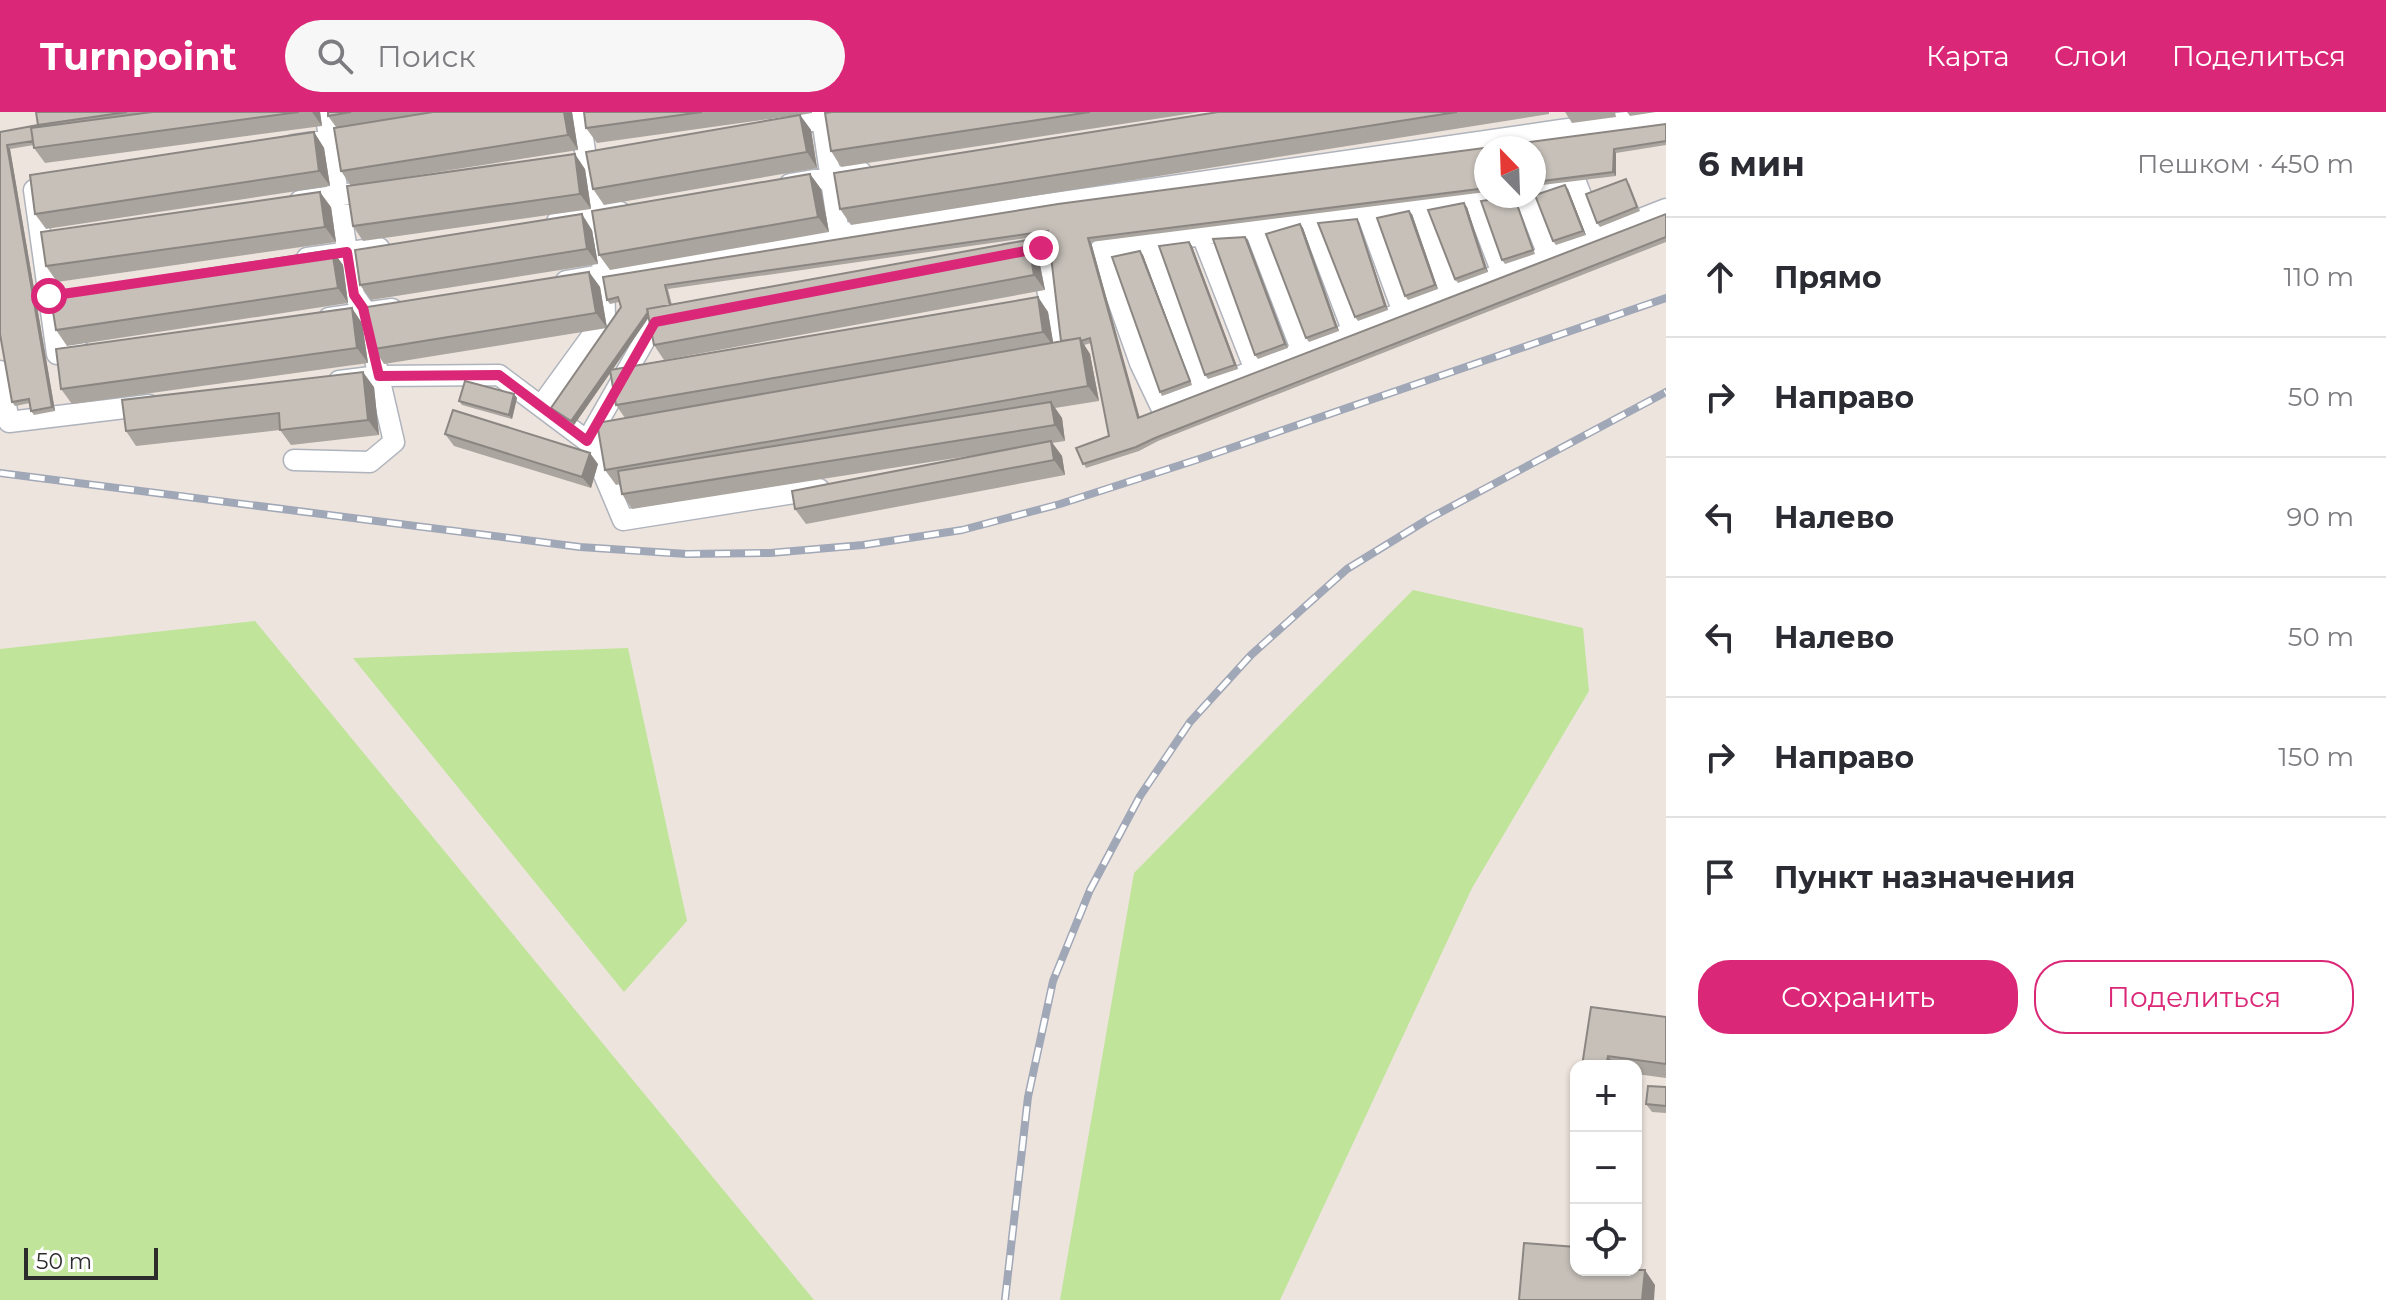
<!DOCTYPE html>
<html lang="ru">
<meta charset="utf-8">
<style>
body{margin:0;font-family:Montserrat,sans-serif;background:#f7f7f7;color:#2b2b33}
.controls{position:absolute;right:24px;bottom:24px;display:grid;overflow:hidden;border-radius:16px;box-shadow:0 2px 6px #0004}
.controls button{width:72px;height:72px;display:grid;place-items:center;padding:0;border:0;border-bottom:2px solid #e1e1e2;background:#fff;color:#2b2b33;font:40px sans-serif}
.compass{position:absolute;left:1474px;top:24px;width:72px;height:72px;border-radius:50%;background:#fff;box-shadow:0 2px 6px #0004;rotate:337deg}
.scale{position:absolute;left:24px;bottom:20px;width:134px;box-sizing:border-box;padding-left:8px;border:4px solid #2c2c2c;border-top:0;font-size:22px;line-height:28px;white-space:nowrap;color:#2c2c2c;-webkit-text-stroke:6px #fff;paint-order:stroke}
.stop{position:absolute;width:24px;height:24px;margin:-18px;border:6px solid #db2777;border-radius:50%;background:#fff}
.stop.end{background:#db2777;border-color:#fff;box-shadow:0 2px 8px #0008}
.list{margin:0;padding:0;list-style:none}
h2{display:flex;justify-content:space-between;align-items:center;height:104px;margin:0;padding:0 32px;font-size:34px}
h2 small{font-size:26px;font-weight:400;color:#7c7c81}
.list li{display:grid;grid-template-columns:52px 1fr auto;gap:24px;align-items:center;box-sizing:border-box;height:120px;padding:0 32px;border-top:2px solid #e1e1e2}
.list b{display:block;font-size:30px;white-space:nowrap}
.list em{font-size:26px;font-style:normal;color:#7c7c81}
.actions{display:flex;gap:16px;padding:24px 32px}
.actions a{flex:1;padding:18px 0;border:2px solid #db2777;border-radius:32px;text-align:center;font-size:28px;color:#db2777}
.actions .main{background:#db2777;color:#fff}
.icon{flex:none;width:44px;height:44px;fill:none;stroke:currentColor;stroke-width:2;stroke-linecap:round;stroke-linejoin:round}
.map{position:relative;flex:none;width:1666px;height:1188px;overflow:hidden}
header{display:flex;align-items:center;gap:48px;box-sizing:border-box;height:112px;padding:0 40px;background:#db2777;color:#fff}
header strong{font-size:38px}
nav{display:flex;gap:44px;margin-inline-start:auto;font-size:28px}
.search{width:560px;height:72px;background:#f7f7f7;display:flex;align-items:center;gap:20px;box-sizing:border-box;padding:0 28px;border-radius:44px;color:#7c7c81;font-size:30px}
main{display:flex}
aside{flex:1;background:#fff}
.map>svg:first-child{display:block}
.green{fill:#bfe49a}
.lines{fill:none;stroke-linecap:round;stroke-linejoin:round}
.minor-casing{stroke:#aeb3bc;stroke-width:23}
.minor{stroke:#fff;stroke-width:20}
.rail-casing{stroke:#a0a7b6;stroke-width:8}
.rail{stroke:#fff;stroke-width:5;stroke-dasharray:15;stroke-linecap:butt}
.wall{fill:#aaa59f;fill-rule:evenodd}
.shaded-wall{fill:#8b8682}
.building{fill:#c6c0b9;stroke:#8b8682;stroke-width:2}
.route{stroke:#db2777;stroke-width:10}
</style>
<header>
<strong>Turnpoint</strong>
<div class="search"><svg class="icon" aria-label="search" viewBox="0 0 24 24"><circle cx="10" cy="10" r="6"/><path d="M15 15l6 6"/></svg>Поиск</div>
<nav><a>Карта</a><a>Слои</a><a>Поделиться</a></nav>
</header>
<main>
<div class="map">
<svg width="1666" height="1188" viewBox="0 0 1666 1188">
<rect width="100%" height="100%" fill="#eee4de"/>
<path class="green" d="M 1413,478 L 1583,516 L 1589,579 L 1472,776 L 1280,1188 L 1060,1188 L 1134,761 Z
M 255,509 L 814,1188 L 0,1188 L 0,537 Z
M 628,536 L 687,809 L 624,880 L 353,546 Z"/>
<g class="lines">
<defs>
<path id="minor" d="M 821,0 L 839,122
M 778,14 L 865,0
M 293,33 L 360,23
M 790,72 L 861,60
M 1534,74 L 1575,68 L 1597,124
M 34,78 L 57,242 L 79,239
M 1486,81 L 1100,138 L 1140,251 L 1161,295 L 1666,97
M 1472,83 L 1502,161
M 1525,84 L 1548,143
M 300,89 L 376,78
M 1417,91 L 1449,182
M 1366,99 L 1403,200
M 1310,107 L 1353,220
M 557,110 L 620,100
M 1254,115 L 1302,240
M 1202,123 L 1255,258
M 1149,131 L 1204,279
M 1007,142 L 1041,136 L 1057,242 L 1043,244
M 307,146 L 379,136
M 566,169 L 839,122 L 1561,18 L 1666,5
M 329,206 L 392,197
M 0,259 L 9,310 L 149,293
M 339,269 L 379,264 L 499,263 L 591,332 L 623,408 L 819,377
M 541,294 L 605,206 L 604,163 L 579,0
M 587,329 L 655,210 L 674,207
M 294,348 L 370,350 L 394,330 L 363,196 L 354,183 L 325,0"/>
</defs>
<use href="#minor" class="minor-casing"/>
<use href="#minor" class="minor"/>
<defs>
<path id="rail" d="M 0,361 L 580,435 L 687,442 L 770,441 L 863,433 L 962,418 L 1060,392 L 1199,347 L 1666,186
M 1005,1188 L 1028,985 L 1053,869 L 1090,778 L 1140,684 L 1190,610 L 1251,543 L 1347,457 L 1430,406 L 1666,280"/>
</defs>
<use href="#rail" class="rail-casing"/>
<use href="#rail" class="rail"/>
</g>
<path class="wall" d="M 36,0 L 320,0 L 322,14 L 45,51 L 34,36 L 34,33 L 10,37 L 55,299 L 34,303 L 31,299 L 30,291 L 15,294 L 12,290 L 0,20 L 39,15 Z
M 328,0 L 572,0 L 578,38 L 355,73 L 585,57 L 591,97 L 363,129 L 353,114 L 351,74 L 341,59 L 336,15 L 328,4 Z
M 584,0 L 812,0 L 812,1 L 800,3 L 811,18 L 817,56 L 604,93 L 593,77 L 798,3 L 597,31 L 586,16 Z
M 832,0 L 1201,0 L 841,55 L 831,39 Z
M 1218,0 L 1549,0 L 1549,2 L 851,113 L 840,97 Z
M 1565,0 L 1615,0 L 1616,5 L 1572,11 Z
M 1627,0 L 1656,0 L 1630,4 Z
M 1666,12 L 1666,33 L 1616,41 L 1616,64 L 1534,74 L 1534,36 L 1486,36 L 1486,80 L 1091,130 L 1139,306 L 1666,102 L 1666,130 L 1158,329 L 1139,339 L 1086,356 L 1076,336 L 1109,324 L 1091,231 L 1084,233 L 1090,242 L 1099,289 L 1055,296 L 1062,306 L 1065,329 L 1052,331 L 1062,344 L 1065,363 L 806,412 L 795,397 L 792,379 L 1000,339 L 632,397 L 622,382 L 620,372 L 616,373 L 605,358 L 597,311 L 625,306 L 616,293 L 611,260 L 574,313 L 554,300 L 551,296 L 621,195 L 619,190 L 610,192 L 607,188 L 603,165 L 1058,92 ZM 1048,123 L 1061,229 L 1053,231 L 1048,200 L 1038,185 L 613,257 L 649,205 L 654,233 L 664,248 L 1045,178 L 1038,143 L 1028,128 L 672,193 L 668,177 Z
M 314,20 L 324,36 L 330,74 L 46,117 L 35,102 Z
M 810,62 L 821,77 L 829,120 L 610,158 L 599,143 Z
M 1629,71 L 1640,99 L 1600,115 L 1597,111 Z
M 1568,77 L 1586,123 L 1556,133 L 1553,129 Z
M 1516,88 L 1535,142 L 1505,152 L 1502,148 Z
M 331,95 L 336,130 L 57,170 L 46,154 Z
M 1467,95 L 1488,160 L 1458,171 L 1455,167 Z
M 1412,102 L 1438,177 L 1408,188 L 1405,184 Z
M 1357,107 L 1359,111 L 1388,198 L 1358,209 L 1355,205 Z
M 1300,112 L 1303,116 L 1339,219 L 1309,230 L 1306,226 Z
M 592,118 L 598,152 L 371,188 L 360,173 Z
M 1248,129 L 1288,236 L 1258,247 L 1255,243 Z
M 1189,130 L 1192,134 L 1238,257 L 1208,267 L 1205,263 Z
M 332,138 L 343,153 L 348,191 L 67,234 L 56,218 Z
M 1143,143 L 1192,273 L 1162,284 L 1160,280 Z
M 589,160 L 600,175 L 607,216 L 384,252 L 374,237 Z
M 362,211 L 368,251 L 72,292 L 61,277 Z
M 374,275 L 379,323 L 291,333 L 280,318 L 136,334 L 126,319 Z
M 514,282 L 517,286 L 512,307 L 462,293 L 459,289 Z
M 445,322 L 598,352 L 591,376 L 454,334 Z
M 1666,905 L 1666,966 L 1636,962 L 1636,954 L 1582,954 Z
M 1666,975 L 1666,1001 L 1652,1000 L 1646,992 Z"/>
<path class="shaded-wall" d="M 312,0 L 320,0 L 322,14 Z
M 564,0 L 572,0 L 578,38 L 568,23 Z
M 800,3 L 811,18 L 817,56 L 807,40 Z
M 314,20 L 324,36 L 330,74 L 319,59 Z
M 7,33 L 10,37 L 55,299 L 52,295 Z
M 1614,37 L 1616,41 L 1616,64 L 1613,60 Z
M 575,42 L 585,57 L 591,97 L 580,82 Z
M 810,62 L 821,77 L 829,120 L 818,105 Z
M 1565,73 L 1568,77 L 1586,123 L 1583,119 Z
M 320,80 L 331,95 L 336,130 L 325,115 Z
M 1464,91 L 1467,95 L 1488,160 L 1485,156 Z
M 1409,99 L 1412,102 L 1438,177 L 1435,173 Z
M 582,102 L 592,118 L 598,152 L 587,137 Z
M 1357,107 L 1359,111 L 1388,198 L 1385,194 Z
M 1300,112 L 1303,116 L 1339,219 L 1336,215 Z
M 1245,125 L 1248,129 L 1288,236 L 1285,232 Z
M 1088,126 L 1091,130 L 1141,310 L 1138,306 Z
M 1028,128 L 1038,143 L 1045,178 L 1034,163 Z
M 1189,130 L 1192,134 L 1238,257 L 1235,253 Z
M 332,138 L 343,153 L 348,191 L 338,176 Z
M 1140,139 L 1143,143 L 1192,273 L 1190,269 Z
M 589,160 L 600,175 L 607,216 L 596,201 Z
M 1038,185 L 1048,200 L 1054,235 L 1043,220 Z
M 352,196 L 362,211 L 368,251 L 357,236 Z
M 647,201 L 649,205 L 574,313 L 571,309 Z
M 1080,226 L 1090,242 L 1099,289 L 1088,274 Z
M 363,260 L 374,275 L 379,323 L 368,308 Z
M 514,282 L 517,286 L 512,307 L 509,303 Z
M 1051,290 L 1062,306 L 1065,329 L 1055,313 Z
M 1051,329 L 1062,344 L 1065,363 L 1054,348 Z
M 590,341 L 598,352 L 591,376 L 582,365 Z
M 1608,944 L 1615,954 L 1606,954 Z
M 1645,1158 L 1655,1173 L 1654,1188 L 1642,1188 Z"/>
<path class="building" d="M 36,0 L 127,0 L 38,13 Z
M 152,0 L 299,0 L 34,36 L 31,16 Z
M 328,0 L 351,0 L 328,4 Z
M 433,0 L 564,0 L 568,23 L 341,59 L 334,16 Z
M 584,0 L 702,0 L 586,16 Z
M 832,0 L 1090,0 L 831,39 L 825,1 Z
M 1218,0 L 1457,0 L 840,97 L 834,61 Z
M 800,3 L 807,40 L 593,77 L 586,40 Z
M 1666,12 L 1666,29 L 1614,37 L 1613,60 L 1534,70 L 1534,36 L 1486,36 L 1486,76 L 1088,126 L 1138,306 L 1666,102 L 1666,125 L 1155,326 L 1136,335 L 1083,352 L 1076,336 L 1109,324 L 1090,226 L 1081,229 L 1080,226 L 1061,229 L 1048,119 L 665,173 L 670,193 L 647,197 L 648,200 L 571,309 L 551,296 L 621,195 L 618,185 L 607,188 L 603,165 L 1058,92 Z
M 38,13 L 38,15 L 31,16 L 33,29 L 7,33 L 52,295 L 31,299 L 29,287 L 12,290 L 0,222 L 0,20 Z
M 314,20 L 319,59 L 35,102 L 30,63 Z
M 575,42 L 580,82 L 353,114 L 347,74 Z
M 810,62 L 818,105 L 599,143 L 592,99 Z
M 1626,67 L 1637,95 L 1597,111 L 1586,82 Z
M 1565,73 L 1583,119 L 1553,129 L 1535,83 Z
M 320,80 L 325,115 L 46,154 L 41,120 Z
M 1514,84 L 1533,138 L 1502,148 L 1481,89 Z
M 1464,91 L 1485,156 L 1455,167 L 1428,98 Z
M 1409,99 L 1435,173 L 1405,184 L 1377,106 Z
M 582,102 L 587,137 L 360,173 L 355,138 Z
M 1357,107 L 1385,194 L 1355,205 L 1318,111 Z
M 1300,112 L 1336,215 L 1306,226 L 1266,122 Z
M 1245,125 L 1285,232 L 1255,243 L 1213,127 Z
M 1028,128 L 1034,163 L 654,233 L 647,197 Z
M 1189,130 L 1235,253 L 1205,263 L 1159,134 Z
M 332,138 L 338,176 L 56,218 L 50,181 Z
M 1140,139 L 1190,269 L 1160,280 L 1112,145 Z
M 589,160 L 596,201 L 374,237 L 367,195 Z
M 1038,185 L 1043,220 L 616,293 L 610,258 Z
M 352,196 L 357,236 L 61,277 L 56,237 Z
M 1080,226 L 1088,274 L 605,358 L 597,311 Z
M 363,260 L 368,308 L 280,318 L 279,301 L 126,319 L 122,288 Z
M 465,269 L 514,282 L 509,303 L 459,289 Z
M 1051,290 L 1055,313 L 622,382 L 618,359 Z
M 453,298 L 590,341 L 582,365 L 445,322 Z
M 1051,329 L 1054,348 L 795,397 L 792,379 Z
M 1591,895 L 1666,905 L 1666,952 L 1608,944 L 1606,954 L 1582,954 Z
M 1648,974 L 1666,975 L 1666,994 L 1646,992 Z
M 1524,1131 L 1576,1135 L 1576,1158 L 1645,1158 L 1642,1188 L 1519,1188 Z"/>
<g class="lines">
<path class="route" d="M 49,184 L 347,140 L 354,183 L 363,196 L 379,264 L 499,263 L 587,329 L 655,210 L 1041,136"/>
</g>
</svg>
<div class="controls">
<button>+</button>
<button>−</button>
<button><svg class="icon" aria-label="locate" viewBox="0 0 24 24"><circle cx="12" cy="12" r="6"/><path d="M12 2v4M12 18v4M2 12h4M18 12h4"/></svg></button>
</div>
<svg class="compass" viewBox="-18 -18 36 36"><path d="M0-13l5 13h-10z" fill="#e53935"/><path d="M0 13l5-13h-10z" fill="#7c7c81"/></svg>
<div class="scale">50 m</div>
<div class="stop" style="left:49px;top:184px"></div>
<div class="stop end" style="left:1041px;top:136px"></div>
</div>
<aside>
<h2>6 мин<small>Пешком · 450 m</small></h2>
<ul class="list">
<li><svg class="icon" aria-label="ahead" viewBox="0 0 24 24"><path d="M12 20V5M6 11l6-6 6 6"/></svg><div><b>Прямо</b></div><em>110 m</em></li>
<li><svg class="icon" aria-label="right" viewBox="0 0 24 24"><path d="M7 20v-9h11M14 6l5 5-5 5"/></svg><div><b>Направо</b></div><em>50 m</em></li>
<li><svg class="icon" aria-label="left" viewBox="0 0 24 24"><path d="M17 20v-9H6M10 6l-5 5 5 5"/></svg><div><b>Налево</b></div><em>90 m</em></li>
<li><svg class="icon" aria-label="left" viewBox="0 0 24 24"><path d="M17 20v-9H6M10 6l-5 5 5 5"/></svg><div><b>Налево</b></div><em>50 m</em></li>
<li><svg class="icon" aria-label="right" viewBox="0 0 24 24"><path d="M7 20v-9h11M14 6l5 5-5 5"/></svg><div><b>Направо</b></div><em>150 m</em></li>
<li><svg class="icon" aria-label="arrive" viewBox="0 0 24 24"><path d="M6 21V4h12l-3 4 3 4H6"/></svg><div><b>Пункт назначения</b></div></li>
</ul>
<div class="actions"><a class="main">Сохранить</a><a>Поделиться</a></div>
</aside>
</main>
